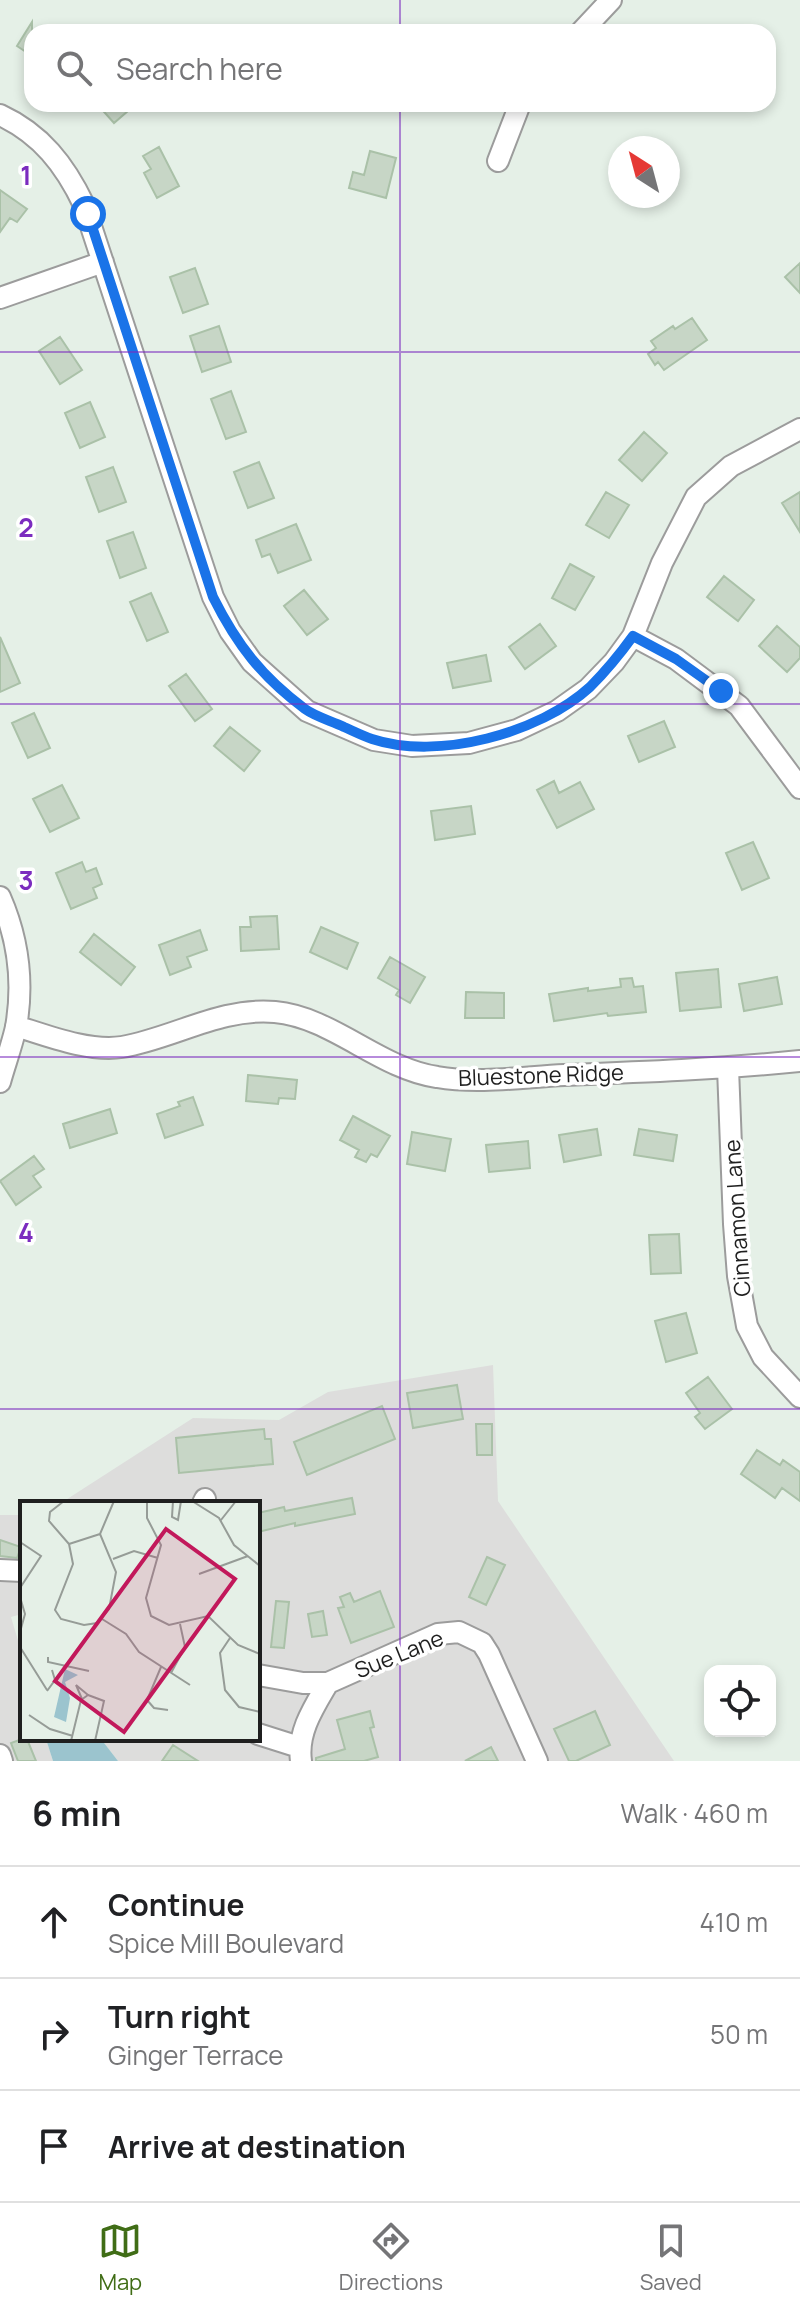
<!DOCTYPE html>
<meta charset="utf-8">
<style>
body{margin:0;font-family:Manrope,sans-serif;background:#f2f2f2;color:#202124}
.controls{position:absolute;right:24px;bottom:24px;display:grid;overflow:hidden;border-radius:16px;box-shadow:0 4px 12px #0003}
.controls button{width:72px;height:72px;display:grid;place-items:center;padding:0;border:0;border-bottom:2px solid #e0e0e0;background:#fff;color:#202124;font:40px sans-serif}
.compass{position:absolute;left:608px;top:136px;width:72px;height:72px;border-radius:50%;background:#fff;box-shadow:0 4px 12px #0003;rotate:324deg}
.stop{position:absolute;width:24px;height:24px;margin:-18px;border:6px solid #1a73e8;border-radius:50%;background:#fff}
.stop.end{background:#1a73e8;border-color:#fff;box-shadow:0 2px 8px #0008}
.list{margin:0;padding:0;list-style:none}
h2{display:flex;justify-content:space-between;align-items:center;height:104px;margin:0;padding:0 32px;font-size:34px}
h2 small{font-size:26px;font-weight:400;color:#757577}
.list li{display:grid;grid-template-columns:52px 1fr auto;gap:24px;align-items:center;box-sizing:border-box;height:112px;padding:0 32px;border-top:2px solid #e0e0e0}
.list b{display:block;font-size:30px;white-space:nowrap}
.list p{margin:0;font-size:26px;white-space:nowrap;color:#757577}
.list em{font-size:26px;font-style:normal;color:#757577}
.icon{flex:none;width:44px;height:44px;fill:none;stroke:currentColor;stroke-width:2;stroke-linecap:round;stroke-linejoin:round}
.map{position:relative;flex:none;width:800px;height:1761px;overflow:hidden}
.search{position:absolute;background:#fff;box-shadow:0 4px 12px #0003;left:24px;right:24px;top:24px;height:88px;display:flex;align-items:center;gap:20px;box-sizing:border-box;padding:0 28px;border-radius:24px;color:#757577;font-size:30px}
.sheet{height:440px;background:#fff}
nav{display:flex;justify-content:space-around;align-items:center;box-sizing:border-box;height:112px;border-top:2px solid #e0e0e0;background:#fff;font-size:22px;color:#757577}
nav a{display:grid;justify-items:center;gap:4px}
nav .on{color:#406d16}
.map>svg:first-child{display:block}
.residential{fill:#dddddc}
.forest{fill:#9bc4ce}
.building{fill:#c7d6c6;stroke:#aac1a8;stroke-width:2}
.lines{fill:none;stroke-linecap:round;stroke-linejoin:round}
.minor-casing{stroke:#9c9c9c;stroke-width:24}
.minor{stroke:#fff;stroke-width:20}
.route{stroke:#1a73e8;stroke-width:10}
.grid{fill:none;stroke:#7b2cbf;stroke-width:2;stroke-opacity:0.55}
.labels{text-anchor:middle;stroke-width:7;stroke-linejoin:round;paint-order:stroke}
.street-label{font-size:22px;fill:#1f1f1f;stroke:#fff}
.inset-road{fill:none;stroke:#969c97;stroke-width:2}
.view{fill:#c2185b;fill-opacity:0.15;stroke:#c2185b;stroke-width:4}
.inset-edge{fill:none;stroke:#1f1f1f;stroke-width:4}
.grid-label{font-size:26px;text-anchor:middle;font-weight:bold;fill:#7b2cbf;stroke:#fff;stroke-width:7;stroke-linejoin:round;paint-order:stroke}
</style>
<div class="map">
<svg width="800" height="1761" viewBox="0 0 800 1761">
<rect width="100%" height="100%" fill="#e5f0e7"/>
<path class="residential" d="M 493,1365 L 498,1501 L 674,1761 L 118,1761 L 101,1739 L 258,1739 L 258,1503 L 61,1503 L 193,1418 L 279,1420 L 328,1392 Z
M 0,1515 L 22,1515 L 22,1614 L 11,1617 L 22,1654 L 22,1739 L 46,1739 L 53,1761 L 0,1761 Z"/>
<path class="forest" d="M 46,1739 L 101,1739 L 118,1761 L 53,1761 Z"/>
<path class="building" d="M 32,22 L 32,56 L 17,46 Z
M 97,104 L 136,104 L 114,123 Z
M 159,147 L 179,186 L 157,198 L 144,173 L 151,169 L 143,156 Z
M 370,151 L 396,158 L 386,198 L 349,188 L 353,172 L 364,175 Z
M 0,190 L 27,209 L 17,222 L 10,218 L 0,232 Z
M 800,263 L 800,293 L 785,277 Z
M 195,268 L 208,304 L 183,313 L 170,277 Z
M 692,318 L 707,340 L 664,370 L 658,362 L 655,365 L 648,354 L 656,348 L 651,341 L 673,326 L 675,329 Z
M 219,326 L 231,362 L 202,372 L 190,336 Z
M 60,337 L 82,370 L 60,384 L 39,351 Z
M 231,391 L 246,432 L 226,439 L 211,399 Z
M 90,402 L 105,437 L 80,448 L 65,413 Z
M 644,432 L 667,453 L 642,481 L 619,460 Z
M 259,462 L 274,498 L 248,508 L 234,472 Z
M 113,467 L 126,502 L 99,512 L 86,477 Z
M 606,492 L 629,505 L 609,538 L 586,525 Z
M 800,492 L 800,532 L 782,503 Z
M 296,524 L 311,560 L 278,573 L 270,554 L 262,557 L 256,540 Z
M 133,532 L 146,568 L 120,578 L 107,541 Z
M 570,564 L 594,577 L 575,610 L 552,598 Z
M 724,576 L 754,600 L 738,621 L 707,597 Z
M 304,590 L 328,619 L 307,635 L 284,606 Z
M 151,593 L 168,632 L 147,641 L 130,602 Z
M 540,624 L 556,646 L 525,669 L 509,647 Z
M 777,626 L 800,647 L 800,658 L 787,672 L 759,646 Z
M 0,637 L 20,683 L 0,692 Z
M 486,655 L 491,681 L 453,688 L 447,663 Z
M 186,674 L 212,709 L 195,721 L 169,686 Z
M 34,713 L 50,748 L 28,758 L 12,723 Z
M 664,721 L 675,747 L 639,762 L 628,736 Z
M 230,727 L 260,751 L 244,771 L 214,746 Z
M 554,781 L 559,793 L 580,782 L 594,809 L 557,828 L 537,790 Z
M 62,785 L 79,818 L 50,832 L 33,799 Z
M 471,806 L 475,834 L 435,840 L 431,811 Z
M 753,842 L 769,878 L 742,890 L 726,853 Z
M 82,862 L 86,872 L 96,868 L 102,884 L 93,888 L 97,898 L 71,909 L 56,873 Z
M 277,916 L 279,949 L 241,951 L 240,927 L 251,927 L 250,917 Z
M 321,927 L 358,943 L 347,969 L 310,952 Z
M 200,930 L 207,950 L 187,957 L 191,967 L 170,975 L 159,945 Z
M 94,934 L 135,967 L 121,985 L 80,952 Z
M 390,957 L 425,977 L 410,1003 L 396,995 L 399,990 L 378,978 Z
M 718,969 L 721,1007 L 680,1011 L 676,973 Z
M 777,977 L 782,1004 L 744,1011 L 739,984 Z
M 632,978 L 634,987 L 643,986 L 646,1012 L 608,1016 L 607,1013 L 554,1021 L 549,994 L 588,988 L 588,991 L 621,987 L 620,979 Z
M 466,992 L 504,993 L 504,1018 L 465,1018 Z
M 248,1075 L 297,1080 L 295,1099 L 279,1098 L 278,1104 L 246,1101 Z
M 193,1097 L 203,1125 L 165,1138 L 157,1114 L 180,1106 L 178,1102 Z
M 110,1109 L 117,1133 L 70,1148 L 63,1124 Z
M 353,1116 L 390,1136 L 377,1157 L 371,1154 L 366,1162 L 355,1157 L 359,1150 L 340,1140 Z
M 597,1129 L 601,1155 L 564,1162 L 559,1135 Z
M 639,1129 L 677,1135 L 673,1161 L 634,1155 Z
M 412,1132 L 451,1139 L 445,1171 L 407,1164 Z
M 528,1141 L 530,1168 L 489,1172 L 486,1145 Z
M 34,1156 L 44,1169 L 33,1176 L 41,1187 L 16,1205 L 0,1181 Z
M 679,1234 L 681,1273 L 651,1274 L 649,1235 Z
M 686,1313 L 697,1353 L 666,1362 L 655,1321 Z
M 708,1377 L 732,1409 L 705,1429 L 695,1417 L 700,1413 L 686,1393 Z
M 457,1385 L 463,1419 L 413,1428 L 407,1393 Z
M 382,1406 L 395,1439 L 307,1475 L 294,1442 Z
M 476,1424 L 492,1424 L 492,1455 L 477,1455 Z
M 264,1429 L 265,1439 L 271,1439 L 273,1464 L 179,1473 L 176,1438 Z
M 757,1450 L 780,1465 L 783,1460 L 800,1472 L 800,1501 L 782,1488 L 775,1498 L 741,1474 Z
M 352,1498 L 355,1514 L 295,1526 L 295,1523 L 258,1532 L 258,1513 L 284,1507 L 285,1511 Z
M 0,1540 L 21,1547 L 17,1558 L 0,1556 Z
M 487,1557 L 505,1565 L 486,1605 L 469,1597 Z
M 380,1591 L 394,1627 L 351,1643 L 338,1608 L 344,1607 L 340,1597 L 350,1593 L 354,1602 Z
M 276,1601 L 289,1602 L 284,1648 L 271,1647 Z
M 323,1611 L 327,1635 L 312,1637 L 308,1614 Z
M 370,1711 L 374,1727 L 370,1728 L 378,1757 L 364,1761 L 316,1761 L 316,1758 L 345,1749 L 337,1720 Z
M 595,1711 L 610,1745 L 576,1761 L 569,1761 L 554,1729 Z
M 22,1739 L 27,1739 L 36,1761 L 18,1761 L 11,1743 Z
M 173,1745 L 198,1761 L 162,1761 Z
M 491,1747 L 498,1761 L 465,1761 Z"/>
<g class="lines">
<defs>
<path id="minor" d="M 581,32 L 611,0
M 0,115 C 41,134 65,165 84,205 L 213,597 L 230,631 L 252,662 L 307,711 L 374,740 L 412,746 L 469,743 L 517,730 L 557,711 L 588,689 L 614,662 L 633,636 L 662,563 L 696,497 L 731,466 L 800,429
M 498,161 L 520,104
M 0,298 L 103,262
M 633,636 L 676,659 L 739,706 L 800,788
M 0,897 C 18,938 24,981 16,1027 C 12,1045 5,1064 0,1082
M 16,1026 C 48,1036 89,1052 122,1047 C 174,1038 221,1007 275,1012 C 332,1017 380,1069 437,1077 C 478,1084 523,1077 564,1075 C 643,1072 721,1069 800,1061
M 728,1068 L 734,1224 L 738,1276 L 747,1326 L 763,1357 L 800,1397
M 203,1503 L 205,1499
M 0,1570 L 22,1571
M 258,1675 L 303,1683 L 328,1683 L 438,1634 L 459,1632 L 482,1643 L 489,1654 L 537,1761
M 258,1734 L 299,1747
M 0,1755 L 2,1761
M 301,1761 C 297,1732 314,1707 328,1683"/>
</defs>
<use href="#minor" class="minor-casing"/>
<use href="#minor" class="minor"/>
</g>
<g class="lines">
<path class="route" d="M 88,214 L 213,597 C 237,645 262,677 305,709 C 316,717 332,721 344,727 C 353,731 363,736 372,739 C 438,761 540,733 590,687 C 606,671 620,654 633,636 L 676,659 L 721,691"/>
</g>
<path class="grid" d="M 400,0 L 400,32M 400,104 L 400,1761M 0,352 L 800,352M 0,704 L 800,704M 0,1057 L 800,1057M 0,1409 L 800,1409"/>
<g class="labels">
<g class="street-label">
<text transform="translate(541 1075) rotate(-2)" y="8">Bluestone Ridge</text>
<text transform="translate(737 1218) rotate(-94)" y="8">Cinnamon Lane</text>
<text transform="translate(399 1654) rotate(-22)" y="8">Sue Lane</text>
</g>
</g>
<g transform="translate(20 1501)">
<rect width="240" height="240" fill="#e5f0e7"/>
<path d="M 45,168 L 58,174 L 45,181 L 50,197 L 46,221 L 34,216 Z" fill="#9bc4ce"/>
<path class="inset-road" d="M 44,0 L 30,11 L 29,20 L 49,43 L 53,63 L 35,109 L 41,118 L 64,124 L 77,122 L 89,108 L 96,71 L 80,33 L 94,0M 127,0 L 127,17 L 141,44 L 126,97 L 131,115 L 149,124 L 188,115 L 218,144 L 240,153M 153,0 L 152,16 L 158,19 L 161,0M 172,0 L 199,17 L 214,44 L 240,65M 201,19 L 216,0M 0,41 L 21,55 L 0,87M 49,43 L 80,33M 93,58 L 114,50 L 138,57M 179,73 L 228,55M 0,96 L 5,113 L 0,131M 82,118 L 106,133 L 119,151 L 170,184M 210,137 L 200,152 L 205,189 L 219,206 L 240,211M 0,146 L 27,189M 28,156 L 28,161 L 69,170M 141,166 L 127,199 L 134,207 L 148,209M 151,172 L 165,146 L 160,123M 27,190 L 35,179 L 32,169M 68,194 L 84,200 L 75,240M 62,198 L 56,184 L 68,194M 9,214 L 30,228 L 53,235M 51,240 L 61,199 L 68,194"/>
<path class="view" d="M 146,28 L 215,78 L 104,231 L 35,180 Z"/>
<rect width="240" height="240" class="inset-edge"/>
</g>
<g class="grid-label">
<text x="26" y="185">1</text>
<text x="26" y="537">2</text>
<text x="26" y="890">3</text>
<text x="26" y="1242">4</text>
</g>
</svg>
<div class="controls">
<button><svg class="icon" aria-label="locate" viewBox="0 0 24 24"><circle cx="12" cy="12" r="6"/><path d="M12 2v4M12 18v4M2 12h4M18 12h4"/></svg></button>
</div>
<svg class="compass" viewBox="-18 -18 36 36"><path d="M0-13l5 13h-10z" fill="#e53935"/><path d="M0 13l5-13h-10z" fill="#757577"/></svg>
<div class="stop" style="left:88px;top:214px"></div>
<div class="stop end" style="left:721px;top:691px"></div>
<div class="search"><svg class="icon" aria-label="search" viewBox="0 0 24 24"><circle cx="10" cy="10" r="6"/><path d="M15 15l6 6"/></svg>Search here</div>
</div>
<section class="sheet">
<h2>6 min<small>Walk · 460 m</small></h2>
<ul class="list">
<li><svg class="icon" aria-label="ahead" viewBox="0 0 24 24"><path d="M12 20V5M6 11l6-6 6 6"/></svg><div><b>Continue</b><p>Spice Mill Boulevard</p></div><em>410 m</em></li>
<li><svg class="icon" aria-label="right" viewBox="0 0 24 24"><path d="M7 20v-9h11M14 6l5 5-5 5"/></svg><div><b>Turn right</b><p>Ginger Terrace</p></div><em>50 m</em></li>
<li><svg class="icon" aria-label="arrive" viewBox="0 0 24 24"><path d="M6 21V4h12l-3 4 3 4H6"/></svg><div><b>Arrive at destination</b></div></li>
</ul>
</section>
<nav>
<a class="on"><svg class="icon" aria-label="map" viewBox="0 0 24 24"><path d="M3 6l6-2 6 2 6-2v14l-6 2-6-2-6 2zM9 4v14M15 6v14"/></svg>Map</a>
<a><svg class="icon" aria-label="directions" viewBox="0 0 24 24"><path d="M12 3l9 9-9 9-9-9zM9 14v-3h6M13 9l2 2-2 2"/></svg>Directions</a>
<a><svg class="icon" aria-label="saved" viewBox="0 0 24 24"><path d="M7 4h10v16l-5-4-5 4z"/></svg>Saved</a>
</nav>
